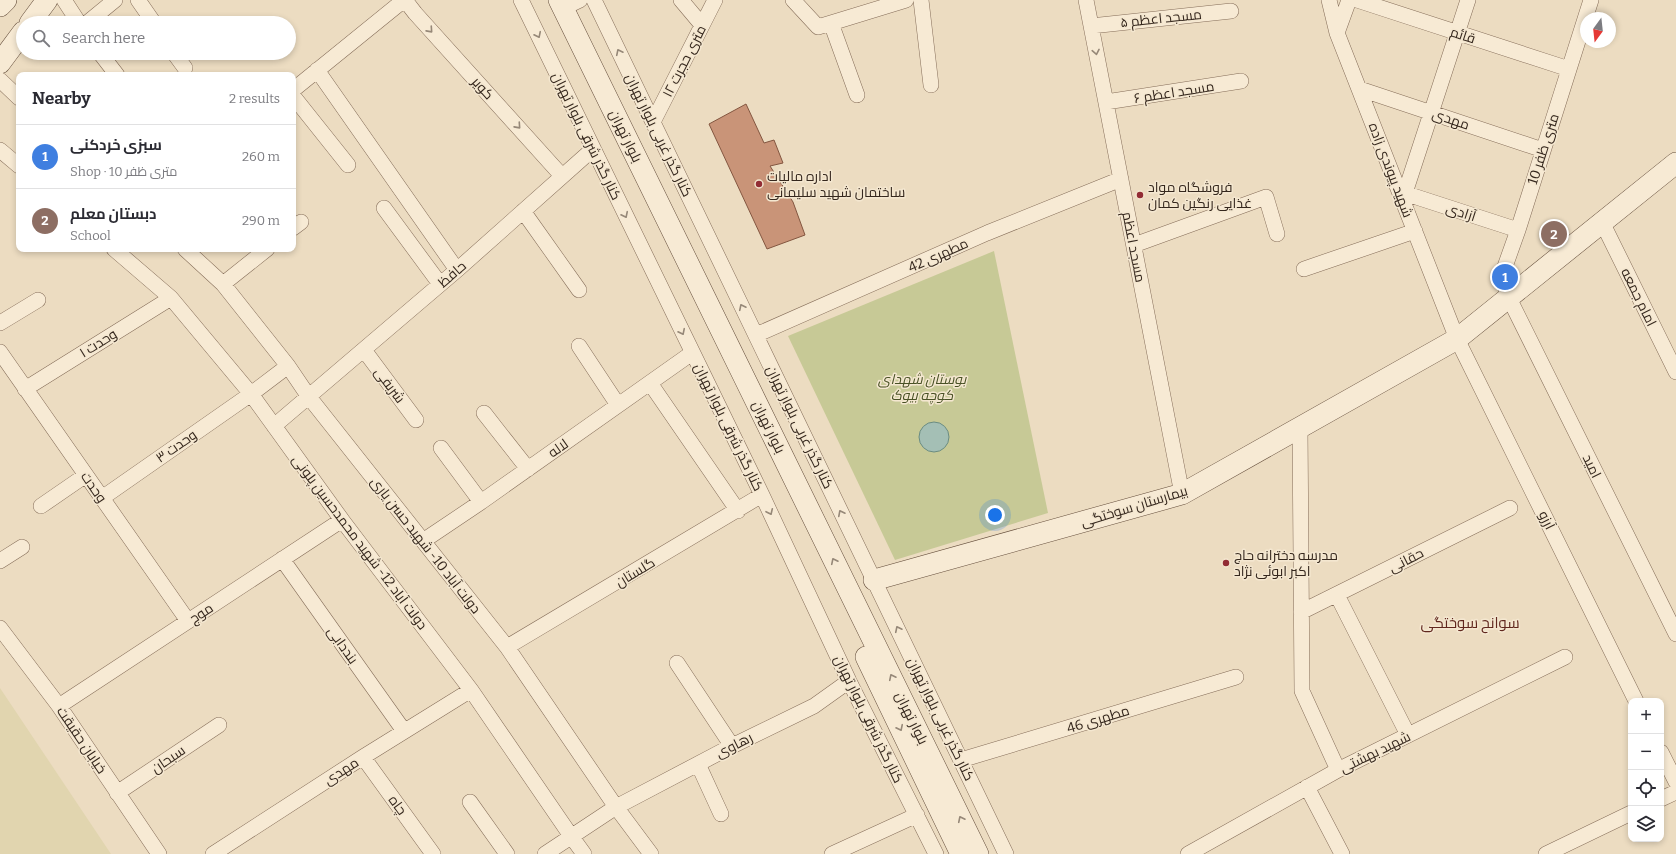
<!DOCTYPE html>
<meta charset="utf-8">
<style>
body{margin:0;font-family:Bitter,Cairo,serif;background:#f7f7f7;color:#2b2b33}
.controls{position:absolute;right:12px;bottom:12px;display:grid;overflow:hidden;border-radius:8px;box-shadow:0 2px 6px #0003}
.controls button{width:36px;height:36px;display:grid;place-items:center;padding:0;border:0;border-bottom:1px solid #e1e1e2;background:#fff;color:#2b2b33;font:20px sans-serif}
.compass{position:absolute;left:1580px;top:12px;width:36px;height:36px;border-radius:50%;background:#fff;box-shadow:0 2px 6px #0003;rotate:195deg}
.you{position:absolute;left:995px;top:515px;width:14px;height:14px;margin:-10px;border:3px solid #fff;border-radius:50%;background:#1a73e8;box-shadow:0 0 0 6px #1a73e833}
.badge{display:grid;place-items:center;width:26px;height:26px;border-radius:50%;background:#922c34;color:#fff;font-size:13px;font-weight:700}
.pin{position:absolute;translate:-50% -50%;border:2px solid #fff;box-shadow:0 1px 4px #0006}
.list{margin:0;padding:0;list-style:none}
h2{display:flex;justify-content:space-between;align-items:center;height:52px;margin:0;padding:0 16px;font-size:17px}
h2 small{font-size:13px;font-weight:400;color:#7c7c81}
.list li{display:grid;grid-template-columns:26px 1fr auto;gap:12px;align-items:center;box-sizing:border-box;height:64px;padding:0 16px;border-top:1px solid #e1e1e2}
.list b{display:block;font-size:15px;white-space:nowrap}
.list p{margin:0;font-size:13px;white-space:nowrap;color:#7c7c81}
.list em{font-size:13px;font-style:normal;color:#7c7c81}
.icon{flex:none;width:22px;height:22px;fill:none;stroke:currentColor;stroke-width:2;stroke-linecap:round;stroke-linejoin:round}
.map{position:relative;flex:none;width:1676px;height:854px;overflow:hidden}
.search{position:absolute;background:#fff;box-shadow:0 2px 6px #0003;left:16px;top:16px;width:280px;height:44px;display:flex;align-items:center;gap:10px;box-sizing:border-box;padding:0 14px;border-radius:22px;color:#7c7c81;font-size:15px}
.panel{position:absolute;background:#fff;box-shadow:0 2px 6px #0003;left:16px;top:72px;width:280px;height:180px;border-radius:8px}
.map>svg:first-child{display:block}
.farmland{fill:#e1d5af}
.green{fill:#c7c996}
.water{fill:#a4bfb5;stroke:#6b8c81}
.building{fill:#c99478;stroke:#835640}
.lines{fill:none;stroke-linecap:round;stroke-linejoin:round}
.street-casing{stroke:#856d59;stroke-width:16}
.secondary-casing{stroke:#664f3d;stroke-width:22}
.street{stroke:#f7ead4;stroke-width:15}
.secondary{stroke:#f7ead4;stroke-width:21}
.oneway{stroke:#968878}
.poi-dot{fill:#922c34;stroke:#f4e7d0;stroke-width:1.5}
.labels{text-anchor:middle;stroke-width:3;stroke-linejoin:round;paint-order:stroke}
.street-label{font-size:14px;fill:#35271d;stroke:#f4e7d0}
.poi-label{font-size:14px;fill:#35271d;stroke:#f4e7d0;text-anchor:start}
.park-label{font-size:14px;font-style:italic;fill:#495125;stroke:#f4e7d0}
.neighbourhood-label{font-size:15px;fill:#60271e;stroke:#f4e7d0}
</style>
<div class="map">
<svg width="1676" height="854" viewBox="0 0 1676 854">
<rect width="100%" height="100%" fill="#ecdcc1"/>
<path class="farmland" d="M 0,688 L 111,854 L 0,854 Z"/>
<path class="green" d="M 994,251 L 1048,513 L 895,560 L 788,336 Z"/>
<path class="water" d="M919 437a15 15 0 1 1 30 0a15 15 0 1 1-30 0Z"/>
<path class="building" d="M 746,104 L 764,143 L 774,140 L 783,163 L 770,166 L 793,202 L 805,235 L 767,249 L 709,124 Z"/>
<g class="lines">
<defs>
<path id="street" d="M 64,0 L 79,23
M 138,0 L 154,23
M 405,0 L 415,13 L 562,176
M 521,0 L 762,495 L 849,681 L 936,854
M 594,0 L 1006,854
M 681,0 L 702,25
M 793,0 L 818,27 L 906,0
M 921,0 L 931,85
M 1086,0 L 1182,494
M 1329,0 L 1337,33 L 1457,339 L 1636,701
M 1357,0 L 1569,69
M 1591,0 L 1518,230 L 1502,275 L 1509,298 L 1676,634
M 563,8 L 580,0
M 87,23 L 115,0
M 831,23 L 857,95
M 1091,26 L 1231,11
M 1337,33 L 1349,0
M 100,53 L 117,75
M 174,53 L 185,68
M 317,70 L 457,270
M 0,80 L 19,98
M 1360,89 L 1543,150
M 293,90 L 404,0
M 293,96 L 348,165
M 1106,102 L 1241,81
M 653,122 L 715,0
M 0,150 L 19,166
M 1404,193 L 1518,230
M 1403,199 L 1468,0
M 384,208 L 440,284
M 523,211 L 579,290
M 1602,222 L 1676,372
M 293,228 L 301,222
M 1134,245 L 1266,197 L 1277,234
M 114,249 L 171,298 L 251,394 L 342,520 L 471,690 L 571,836 L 584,854
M 185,249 L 223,284 L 288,366 L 309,397 L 507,647 L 616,807 L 651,854
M 1304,269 L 1415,231
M 223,284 L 267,249
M 0,323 L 38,300
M 756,335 L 987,233 L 1121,179
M 579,346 L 618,405
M 364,350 L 416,420
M 0,352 L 188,621
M 650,383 L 738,511
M 25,389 L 171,298
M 484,413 L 528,469
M 274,426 L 457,270 L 593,149
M 1300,427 L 1302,691 L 1338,770
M 441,448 L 481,502
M 102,498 L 251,394 L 288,366
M 41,506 L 86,475
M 423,541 L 481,502 L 692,353
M 282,559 L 404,731
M 0,561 L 22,547
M 1337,595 L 1408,735
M 1301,612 L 1510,508
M 0,628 L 59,706 L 159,854
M 507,647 L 762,495
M 677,663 L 732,746
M 59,706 L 342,520
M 1661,752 L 1676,782
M 363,757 L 433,854
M 961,760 L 1236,677
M 698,764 L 721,814
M 1307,787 L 1342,854
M 117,793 L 219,725
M 1661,799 L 1676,792
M 470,802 L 507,854
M 213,854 L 363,757 L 471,690
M 545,854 L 616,807 L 732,746 L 814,706 L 849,681
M 832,854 L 917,815
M 1188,854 L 1338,770 L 1565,657
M 1546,854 L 1631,813"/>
<path id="secondary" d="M 559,0 L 978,854
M 0,6 L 6,0
M 30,23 L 47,0
M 0,63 L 23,32
M 874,580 L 1182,494 L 1457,339 L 1676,163
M 866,657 L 961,854"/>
</defs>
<use href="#street" class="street-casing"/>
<use href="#secondary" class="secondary-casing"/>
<use href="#street" class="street"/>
<use href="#secondary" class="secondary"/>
</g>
<defs><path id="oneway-chevron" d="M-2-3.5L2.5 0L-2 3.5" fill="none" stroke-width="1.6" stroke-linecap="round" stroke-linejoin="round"/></defs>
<g class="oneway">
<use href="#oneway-chevron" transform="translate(430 30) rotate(48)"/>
<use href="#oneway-chevron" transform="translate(538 35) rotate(64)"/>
<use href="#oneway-chevron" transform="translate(619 52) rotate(-116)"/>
<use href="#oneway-chevron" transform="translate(1096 52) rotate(79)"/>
<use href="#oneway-chevron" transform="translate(518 126) rotate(48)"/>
<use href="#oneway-chevron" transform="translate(625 215) rotate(64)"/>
<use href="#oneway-chevron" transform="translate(742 307) rotate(-116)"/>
<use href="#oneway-chevron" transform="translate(682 332) rotate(64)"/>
<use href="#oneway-chevron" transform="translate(770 512) rotate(65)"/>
<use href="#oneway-chevron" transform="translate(841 513) rotate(-117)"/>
<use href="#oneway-chevron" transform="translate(834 561) rotate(-116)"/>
<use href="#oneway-chevron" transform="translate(898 629) rotate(-116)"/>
<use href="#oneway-chevron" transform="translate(892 677) rotate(-116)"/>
<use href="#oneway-chevron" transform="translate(900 728) rotate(64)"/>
<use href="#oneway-chevron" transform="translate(961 819) rotate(-116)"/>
</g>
<g class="poi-dot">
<circle cx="759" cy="184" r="4"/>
<circle cx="1140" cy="195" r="4"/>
<circle cx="1226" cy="563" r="4"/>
</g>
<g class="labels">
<g class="street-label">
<text transform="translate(1161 18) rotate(-6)" y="5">مسجد اعظم ۵</text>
<text transform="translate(1463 35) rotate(18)" y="5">قائم</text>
<text transform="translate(684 61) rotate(-63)" y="5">۱۲ متری حجرت</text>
<text transform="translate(483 88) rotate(48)" y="5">کویر</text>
<text transform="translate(1174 92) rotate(-9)" y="5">مسجد اعظم ۶</text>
<text transform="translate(1451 119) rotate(19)" y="5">مهدی</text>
<text transform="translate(659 135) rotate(64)" y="5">کنار گذر غربی بلوار تهران</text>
<text transform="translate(587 136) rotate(64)" y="5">کنار گذر شرقی بلوار تهران</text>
<text transform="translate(626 136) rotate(64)" y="5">بلوار تهران</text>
<text transform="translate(1543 149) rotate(-72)" y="5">10 متری ظفر</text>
<text transform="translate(1391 170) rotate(69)" y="5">شهید پیوندی زاده</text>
<text transform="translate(1461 212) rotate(18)" y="5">آزادی</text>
<text transform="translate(1134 247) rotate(79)" y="5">مسجد اعظم</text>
<text transform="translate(938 255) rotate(-24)" y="5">مطهری 42</text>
<text transform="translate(452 274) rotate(-41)" y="5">حافظ</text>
<text transform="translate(1639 297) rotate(64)" y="5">امام جمعه</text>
<text transform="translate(98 343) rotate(-32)" y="5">وحدت ۱</text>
<text transform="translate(390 385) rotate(53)" y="5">شریفی</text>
<text transform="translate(729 427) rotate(64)" y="5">کنار گذر شرقی بلوار تهران</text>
<text transform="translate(769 427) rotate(64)" y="5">بلوار تهران</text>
<text transform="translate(800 427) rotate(64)" y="5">کنار گذر غربی بلوار تهران</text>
<text transform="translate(176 446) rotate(-35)" y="5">وحدت ۳</text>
<text transform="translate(558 448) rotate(-35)" y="5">لاله</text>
<text transform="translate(1592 466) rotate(64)" y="5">امید</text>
<text transform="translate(94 487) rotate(55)" y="5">وحدت</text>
<text transform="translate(1134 506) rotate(-17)" y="5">بیمارستان سوختگی</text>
<text transform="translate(1547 520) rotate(64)" y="5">آرزو</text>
<text transform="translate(360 542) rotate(53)" y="5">دولت آباد 12- شهید محمدحسین پلونی</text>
<text transform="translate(426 545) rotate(52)" y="5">دولت آباد 10- شهید حسن یاری</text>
<text transform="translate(1406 560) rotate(-27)" y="5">حقانی</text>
<text transform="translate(635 572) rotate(-31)" y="5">گلستان</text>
<text transform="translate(201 613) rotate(-33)" y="5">موج</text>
<text transform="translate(343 645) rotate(55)" y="5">بنددابی</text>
<text transform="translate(912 718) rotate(64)" y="5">بلوار تهران</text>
<text transform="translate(869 719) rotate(64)" y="5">کنار گذر شرقی بلوار تهران</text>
<text transform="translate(941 719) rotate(64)" y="5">کنار گذر غربی بلوار تهران</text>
<text transform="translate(1098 719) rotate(-17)" y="5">مطهری 46</text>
<text transform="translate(82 740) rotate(56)" y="5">خیابان حقیقت</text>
<text transform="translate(734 745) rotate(-27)" y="5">رهاوی</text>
<text transform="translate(1375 752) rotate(-26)" y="5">شهید بهشتی</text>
<text transform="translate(168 759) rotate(-34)" y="5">سبحان</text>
<text transform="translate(341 771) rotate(-33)" y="5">مهدی</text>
<text transform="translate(398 805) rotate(54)" y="5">چاه</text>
</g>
<g class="poi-label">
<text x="767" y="181">اداره مالیات<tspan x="767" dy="16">ساختمان شهید سلیمانی</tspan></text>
<text x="1148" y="192">فروشگاه مواد<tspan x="1148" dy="16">غذایی رنگین کمان</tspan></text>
<text x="1234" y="560">مدرسه دخترانه حاج<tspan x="1234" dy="16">اکبر ابوئی نژاد</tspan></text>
</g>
<g class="park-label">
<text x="922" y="384">بوستان شهدای<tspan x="922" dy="16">کوچه بیوک</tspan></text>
</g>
<g class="neighbourhood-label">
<text x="1470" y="628">سوانح سوختگی</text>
</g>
</g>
</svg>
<div class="controls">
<button>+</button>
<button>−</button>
<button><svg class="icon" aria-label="locate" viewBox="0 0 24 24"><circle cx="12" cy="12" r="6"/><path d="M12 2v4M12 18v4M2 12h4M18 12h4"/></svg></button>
<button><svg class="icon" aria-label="layers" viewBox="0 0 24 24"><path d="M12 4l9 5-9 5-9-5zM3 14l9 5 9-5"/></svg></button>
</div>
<svg class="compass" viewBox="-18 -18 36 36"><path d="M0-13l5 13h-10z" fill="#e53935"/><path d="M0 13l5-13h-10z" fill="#7c7c81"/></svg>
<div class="you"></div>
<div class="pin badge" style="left:1505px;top:277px;background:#3f7fe0">1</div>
<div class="pin badge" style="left:1554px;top:234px;background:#8d6e63">2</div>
<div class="search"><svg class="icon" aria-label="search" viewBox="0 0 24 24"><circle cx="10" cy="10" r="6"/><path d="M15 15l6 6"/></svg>Search here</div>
<section class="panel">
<h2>Nearby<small>2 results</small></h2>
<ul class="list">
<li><span class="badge" style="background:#3f7fe0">1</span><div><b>سبزی خردکنی</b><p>Shop · 10 متری ظفر</p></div><em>260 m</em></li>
<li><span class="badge" style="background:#8d6e63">2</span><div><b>دبستان معلم</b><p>School</p></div><em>290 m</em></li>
</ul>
</section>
</div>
